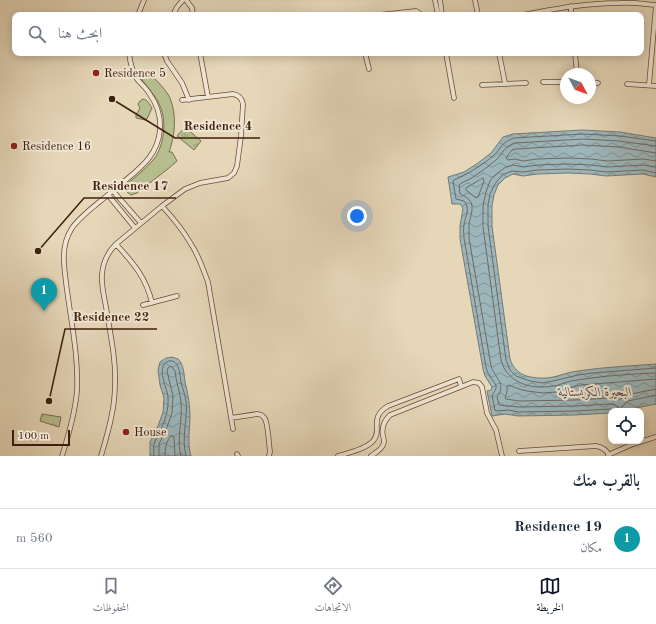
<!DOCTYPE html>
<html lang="ar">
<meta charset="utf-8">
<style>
body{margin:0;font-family:"Old Standard TT",Amiri,serif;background:#f6f6f7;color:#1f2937;direction:rtl}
.controls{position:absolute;right:12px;bottom:12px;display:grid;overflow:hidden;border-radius:8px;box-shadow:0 2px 10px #0003}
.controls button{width:36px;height:36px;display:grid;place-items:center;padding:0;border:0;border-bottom:1px solid #e0e1e3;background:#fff;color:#1f2937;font:20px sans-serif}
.compass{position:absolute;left:560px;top:68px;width:36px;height:36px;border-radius:50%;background:#fff;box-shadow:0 2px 10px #0003;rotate:131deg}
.scale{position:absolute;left:12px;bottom:10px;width:58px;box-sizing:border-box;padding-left:4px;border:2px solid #3f1f0e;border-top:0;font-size:11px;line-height:14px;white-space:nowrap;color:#3f1f0e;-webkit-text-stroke:3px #efe5d2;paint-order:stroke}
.you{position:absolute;left:357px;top:216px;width:14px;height:14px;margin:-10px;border:3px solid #fff;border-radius:50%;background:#1a73e8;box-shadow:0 0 0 6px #1a73e833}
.badge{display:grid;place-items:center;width:26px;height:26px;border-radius:50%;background:#111827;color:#fff;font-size:13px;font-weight:700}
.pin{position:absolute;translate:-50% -33px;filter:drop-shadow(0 1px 2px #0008)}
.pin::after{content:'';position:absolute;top:21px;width:14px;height:12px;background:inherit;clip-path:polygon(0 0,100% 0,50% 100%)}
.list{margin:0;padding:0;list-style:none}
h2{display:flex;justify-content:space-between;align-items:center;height:52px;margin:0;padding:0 16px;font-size:17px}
h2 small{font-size:13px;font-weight:400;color:#747a83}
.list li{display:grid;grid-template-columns:26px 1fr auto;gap:12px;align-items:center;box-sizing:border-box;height:60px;padding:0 16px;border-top:1px solid #e0e1e3}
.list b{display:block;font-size:15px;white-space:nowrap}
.list p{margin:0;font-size:13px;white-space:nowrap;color:#747a83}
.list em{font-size:13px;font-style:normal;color:#747a83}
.icon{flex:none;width:22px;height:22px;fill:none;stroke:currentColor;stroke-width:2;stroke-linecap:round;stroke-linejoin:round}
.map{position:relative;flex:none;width:656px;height:456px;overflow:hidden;direction:ltr}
.search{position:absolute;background:#fff;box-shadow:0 2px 10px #0003;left:12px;right:12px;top:12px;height:44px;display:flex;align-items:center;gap:10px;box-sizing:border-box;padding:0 14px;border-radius:8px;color:#747a83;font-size:15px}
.sheet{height:112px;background:#fff}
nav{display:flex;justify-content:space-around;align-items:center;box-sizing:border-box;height:56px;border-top:1px solid #e0e1e3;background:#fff;font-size:11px;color:#747a83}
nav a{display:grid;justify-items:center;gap:2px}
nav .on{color:#111827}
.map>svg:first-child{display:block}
.grass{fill:url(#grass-tufts);stroke:#7a6e4e}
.garden{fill:#b6be8f;stroke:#7a6e4e}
.water{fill:url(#water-waves);stroke:#777a76}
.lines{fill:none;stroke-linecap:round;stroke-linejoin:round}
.shore{stroke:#6e6a64;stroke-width:1}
.minor-casing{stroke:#694d39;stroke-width:5.5}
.minor{stroke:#efe5d2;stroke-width:4}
.poi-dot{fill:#8f2418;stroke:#efe5d2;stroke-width:1.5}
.labels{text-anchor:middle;stroke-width:4;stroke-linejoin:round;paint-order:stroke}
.poi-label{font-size:12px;fill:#3f1f0e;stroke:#efe5d2;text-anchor:start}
.water-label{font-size:13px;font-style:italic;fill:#5b4c42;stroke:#efe5d2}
.leader{fill:none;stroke:#3f1f0e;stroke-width:1.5}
.callout-dot{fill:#3f1f0e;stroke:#efe5d2;stroke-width:1.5}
.callout-label{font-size:13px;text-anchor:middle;font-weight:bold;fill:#3f1f0e;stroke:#efe5d2;stroke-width:4;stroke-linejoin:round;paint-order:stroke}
</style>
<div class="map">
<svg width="656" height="456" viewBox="0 0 656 456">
<defs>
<pattern id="grass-tufts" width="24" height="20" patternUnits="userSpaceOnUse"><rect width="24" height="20" fill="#b6be8f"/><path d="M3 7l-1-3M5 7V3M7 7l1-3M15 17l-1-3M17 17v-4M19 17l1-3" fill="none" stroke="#959a73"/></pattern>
<pattern id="water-waves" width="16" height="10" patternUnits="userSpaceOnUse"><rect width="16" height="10" fill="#9cb6bb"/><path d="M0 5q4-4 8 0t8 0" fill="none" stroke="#819396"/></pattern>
</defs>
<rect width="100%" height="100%" fill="#e6d7b9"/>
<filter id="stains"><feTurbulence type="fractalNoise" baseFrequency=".005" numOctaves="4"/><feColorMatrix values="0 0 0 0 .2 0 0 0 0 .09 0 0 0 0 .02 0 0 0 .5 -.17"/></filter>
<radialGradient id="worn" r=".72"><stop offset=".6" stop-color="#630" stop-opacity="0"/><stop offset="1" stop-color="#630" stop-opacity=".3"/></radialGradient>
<path class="grass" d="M 185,127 L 201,141 L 194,150 L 177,136 Z
M 42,414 L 61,417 L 59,427 L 40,421 Z"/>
<path class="garden" d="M 152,76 C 159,83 166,90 170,98 C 177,115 175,136 169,152 L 172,152 L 177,161 L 169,168 L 137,193 L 131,195 L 122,188 C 133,179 145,170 154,159 C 164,146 167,121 160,106 C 156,95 147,88 141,78 Z
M 143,99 C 148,100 149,104 152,108 L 147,119 L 145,120 L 136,118 L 136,115 L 140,108 L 138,104 L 140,101 Z"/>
<path class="water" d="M 582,130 L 620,132 L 656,138 L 656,177 L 643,174 L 606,176 L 590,174 L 568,173 L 538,174 L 523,176 L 513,174 L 505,178 L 498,185 L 494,195 L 492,206 L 492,226 L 510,359 C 515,374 527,378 542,378 C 554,379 566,372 578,371 C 604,367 630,366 656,364 L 656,404 L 621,411 L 611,411 L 611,413 L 575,415 L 518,416 L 505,414 L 492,416 L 487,391 L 491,390 L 492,387 L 485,376 L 483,369 L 460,239 L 460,226 L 463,208 L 460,204 L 452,204 L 448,177 L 464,172 L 478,163 L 491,153 L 503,137 L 513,134 Z
M 172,357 C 174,358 176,358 178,359 C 184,364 184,375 185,382 C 188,394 190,404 190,416 C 190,429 187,443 191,456 L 150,456 L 150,442 L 158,426 L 163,412 L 164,398 L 160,385 L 158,370 L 160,362 L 166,358 Z"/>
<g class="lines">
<path class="shore" d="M 656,146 L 619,141 L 583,139 L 515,143 C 503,147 504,153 496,160 C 488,167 479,173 470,179 C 466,181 462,182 459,185 L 460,194 C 477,201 472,210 469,224 C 469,229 469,233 469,238 L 491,366 C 495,379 507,383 497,397 L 499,405 L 519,407 L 575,406 L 610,404 L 615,405 L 620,409 C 623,407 624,403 628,401 L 656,395
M 656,153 L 619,147 L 583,145 L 516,149 L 512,150 L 506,158 L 508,160 L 515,159 L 523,161 L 537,159 L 568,158 L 591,159 L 607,161 L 643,159 L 656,161
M 656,167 L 643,165 L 607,167 L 591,165 L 568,164 L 538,165 L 523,167 L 513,165 L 506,167 L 500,171 L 494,176 L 490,181 L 486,192 L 483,206 L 483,227 L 501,360 C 507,383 531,390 553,386 C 558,386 563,383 567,382 C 575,380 584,379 592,378 C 613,375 635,374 656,373
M 656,173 L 643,170 L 606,172 L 590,170 L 568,169 L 538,170 L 523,172 L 512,171 L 502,175 L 495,184 L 490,194 L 488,205 L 488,226 L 506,360 L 510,370 L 516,376 L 530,381 L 542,383 L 553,381 L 578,375 L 593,373 L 656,368
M 483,178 L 484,181 L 478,197 L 476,198 L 466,190 L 466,188 L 481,179 Z
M 656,379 L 594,384 L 580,385 L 556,392 L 543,393 L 527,391 L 519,389 L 509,385 L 507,386 L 507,392 L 505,398 L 506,399 L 519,401 L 575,400 L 611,398 L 619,400 L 626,395 L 656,389
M 614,411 L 610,409 L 575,411 L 518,412 L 509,410 L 496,411 L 495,410 L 492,395 C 501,384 493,384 489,374 C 488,374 486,368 486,367 L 464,238 C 464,234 463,230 464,225 C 465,216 471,209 464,201 L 456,199 L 453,181 L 454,180 C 468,174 481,166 493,156 C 502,148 500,143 514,138 L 583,134 L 620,136 L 656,141
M 154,456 C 154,452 153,447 154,444 C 155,440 158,436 159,433 C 165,422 169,409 168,397 C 167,388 155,365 169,361 C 180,359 180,377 181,383 C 183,389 185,395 186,401 C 188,419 181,438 186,456
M 159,456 L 159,444 L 166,430 L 172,413 L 173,396 L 167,371 L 168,368 L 170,366 L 172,367 L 175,371 C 176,382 180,392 181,402 C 183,420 176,439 181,456
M 165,456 C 165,448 166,441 172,435 L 174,437 L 175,456"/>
<defs>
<path id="minor" d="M 186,0 L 192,8 L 193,15
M 435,0 L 438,15
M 440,0 L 442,15
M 475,0 L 478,15
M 571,6 L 571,15
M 138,15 L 144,0
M 173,15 L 177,7 L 183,0
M 379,15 L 416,11 L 419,13 L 421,15
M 523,15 C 555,9 586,3 619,3 C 631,2 644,4 656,5
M 164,53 L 167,61 L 182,83 L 189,100
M 200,53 L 208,97
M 365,53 L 369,69
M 446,53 L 454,98
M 499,53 L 505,83
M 575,53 L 577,74
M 543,82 L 566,82
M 590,82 L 598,83
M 627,84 L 656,86
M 482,85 L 526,83
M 649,85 L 656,5
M 113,191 L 141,223
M 108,195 L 135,228
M 162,206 C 173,218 183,230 191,244 C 199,256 203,269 208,282 L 233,429
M 116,244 C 133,263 146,277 152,303
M 143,305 L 177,296
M 231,418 L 257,414 C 260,414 263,415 265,419 C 268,424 269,445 270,452 L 269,456
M 519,451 L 596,446 C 602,447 606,449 609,455
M 237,454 L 238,456
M 608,455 L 633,444 L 656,437
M 62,456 C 69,434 75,413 77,391 C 79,348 67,305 64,263 C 62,232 76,221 98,203 C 108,195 117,187 127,179 C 143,166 158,153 160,130 C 161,117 157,104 149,93 C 146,88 141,84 137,79 C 132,71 130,62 129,53
M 101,456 C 108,432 115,409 115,384 C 116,358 110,333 106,307 C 104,296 101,285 102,274 C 103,263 108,252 116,244 L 162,206 L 185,189 L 200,183 L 228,178 L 234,173 L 237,166 L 241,136 L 243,104 C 242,99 239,95 233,94 L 182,100
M 338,456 C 348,453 366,449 373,441 C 383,430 368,418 388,406 L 459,379 L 461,386
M 371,456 C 375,453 381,450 383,445 C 385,442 384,439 383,436 C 381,427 384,421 390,415 L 473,382 L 479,383 L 482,387 L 487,413 L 496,430 L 502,456"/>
</defs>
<use href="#minor" class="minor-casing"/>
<use href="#minor" class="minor"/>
</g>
<g class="poi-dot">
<circle cx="96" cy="73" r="4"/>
<circle cx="14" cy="146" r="4"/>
<circle cx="126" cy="432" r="4"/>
</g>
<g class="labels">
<g class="poi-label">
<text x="104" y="77">Residence 5</text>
<text x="22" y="150">Residence 16</text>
<text x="134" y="436">House</text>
</g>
<g class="water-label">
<text x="595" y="396">البحيرة الكريستالية</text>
</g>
</g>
<path class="leader" d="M112 99L175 138H260M38 251L84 198H176M49 401L65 329H157"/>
<g class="callout-dot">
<circle cx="112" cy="99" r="4"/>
<circle cx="38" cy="251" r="4"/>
<circle cx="49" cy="401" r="4"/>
</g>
<g class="callout-label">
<text x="218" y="130">Residence 4</text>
<text x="130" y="190">Residence 17</text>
<text x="111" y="321">Residence 22</text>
</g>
<rect width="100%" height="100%" filter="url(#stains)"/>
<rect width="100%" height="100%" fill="url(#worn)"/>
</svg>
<div class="controls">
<button><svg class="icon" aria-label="locate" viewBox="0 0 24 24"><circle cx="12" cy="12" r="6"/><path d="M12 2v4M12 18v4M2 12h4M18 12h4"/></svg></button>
</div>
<svg class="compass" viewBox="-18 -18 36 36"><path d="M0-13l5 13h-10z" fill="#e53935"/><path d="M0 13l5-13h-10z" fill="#747a83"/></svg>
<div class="scale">100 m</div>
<div class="you"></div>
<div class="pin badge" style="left:44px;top:311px;background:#0f9aa8">1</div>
<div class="search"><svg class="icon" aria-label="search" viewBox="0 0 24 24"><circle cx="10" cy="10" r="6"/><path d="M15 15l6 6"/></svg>ابحث هنا</div>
</div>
<section class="sheet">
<h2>بالقرب منك<small></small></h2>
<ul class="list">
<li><span class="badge" style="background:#0f9aa8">1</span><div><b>Residence 19</b><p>مكان</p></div><em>560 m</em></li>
</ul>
</section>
<nav>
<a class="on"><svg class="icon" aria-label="map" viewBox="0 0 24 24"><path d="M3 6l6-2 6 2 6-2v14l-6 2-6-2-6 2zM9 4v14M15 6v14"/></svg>الخريطة</a>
<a><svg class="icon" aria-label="directions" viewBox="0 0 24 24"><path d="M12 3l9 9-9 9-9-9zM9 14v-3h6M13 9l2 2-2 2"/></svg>الاتجاهات</a>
<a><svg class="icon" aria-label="saved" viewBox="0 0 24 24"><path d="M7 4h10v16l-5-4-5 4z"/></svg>المحفوظات</a>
</nav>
